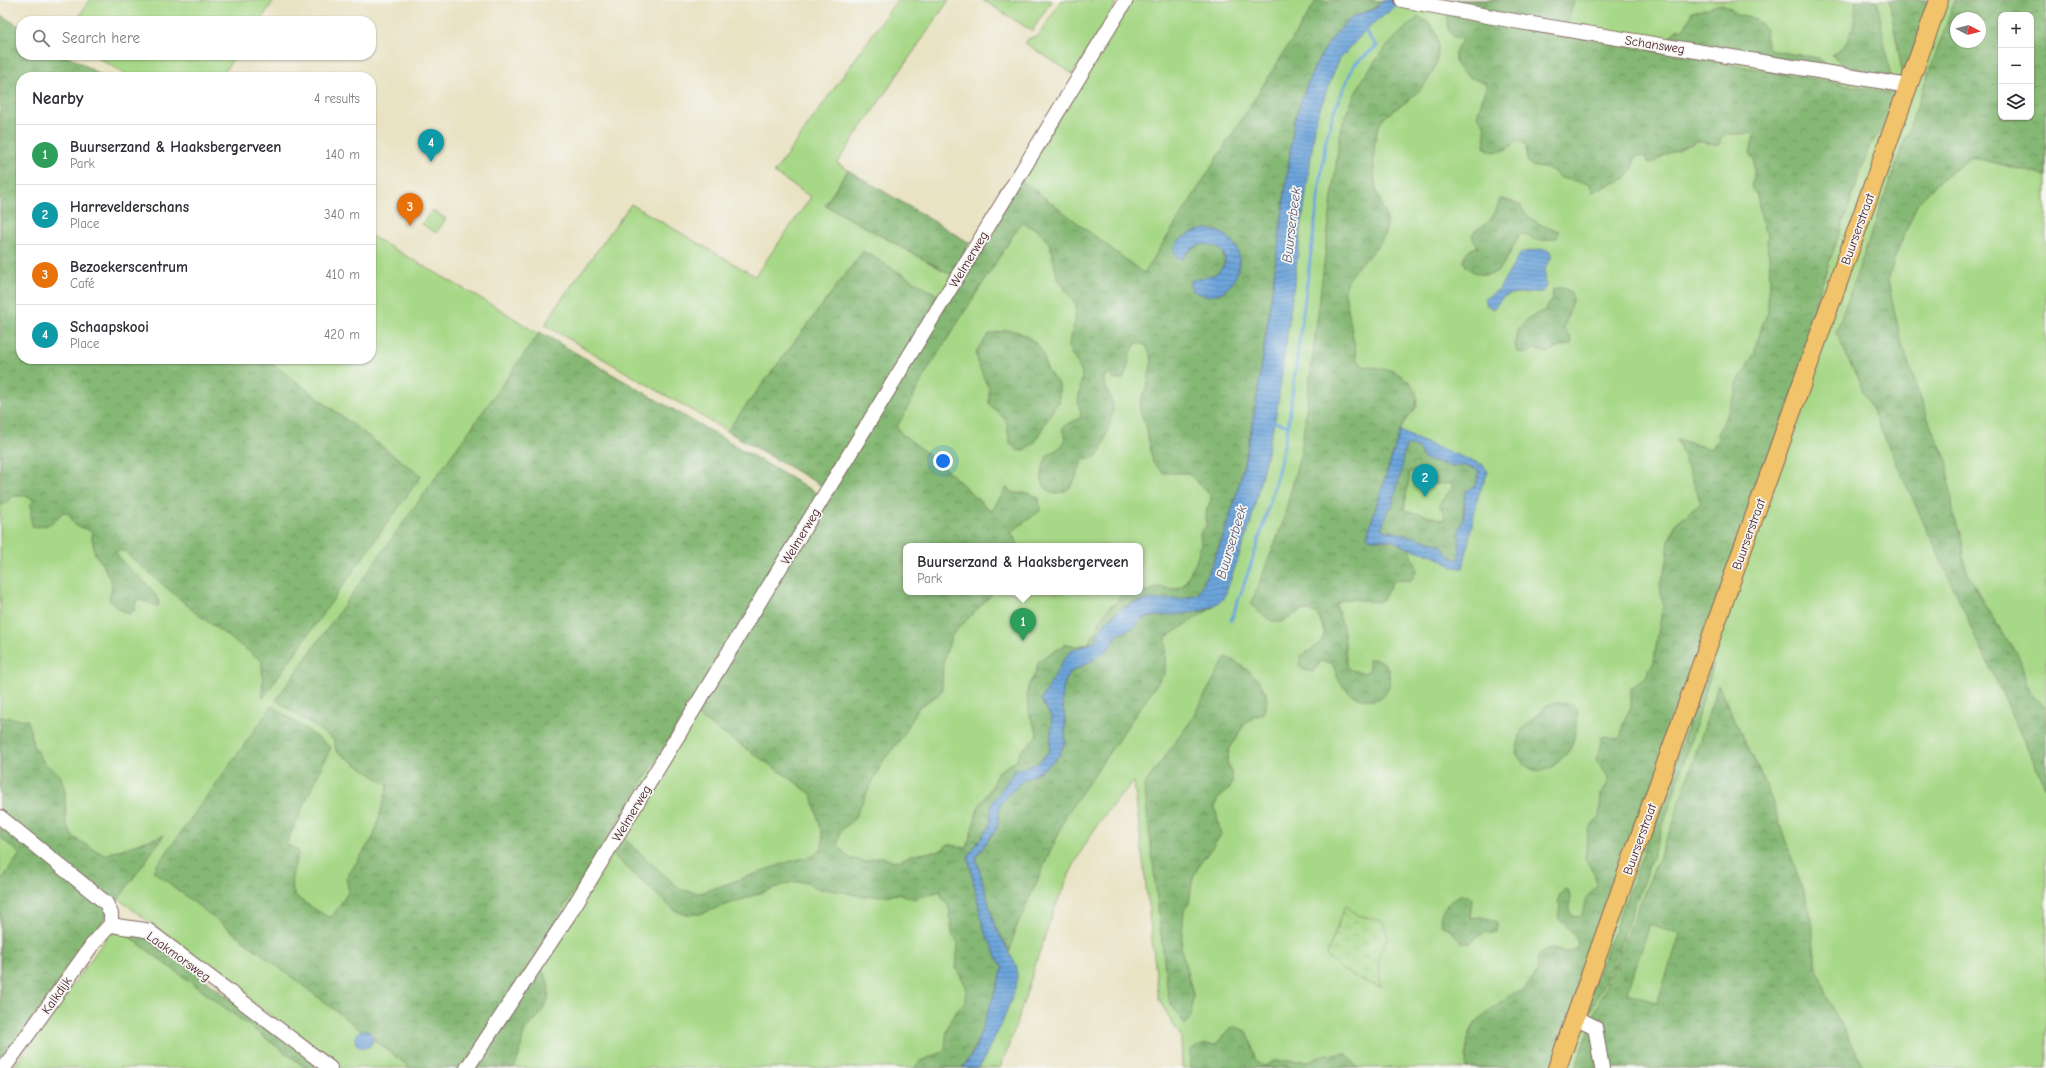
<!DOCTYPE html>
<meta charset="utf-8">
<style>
body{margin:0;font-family:"Comic Neue",sans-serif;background:#f2f2f3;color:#2b2b33}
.controls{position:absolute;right:12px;top:12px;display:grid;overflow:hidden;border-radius:8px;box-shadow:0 1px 3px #0004}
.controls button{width:36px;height:36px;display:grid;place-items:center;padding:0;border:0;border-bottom:1px solid #e1e1e2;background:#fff;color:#2b2b33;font:20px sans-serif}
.compass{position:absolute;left:1950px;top:12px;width:36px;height:36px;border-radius:50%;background:#fff;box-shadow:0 1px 3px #0004;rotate:97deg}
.you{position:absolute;left:943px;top:461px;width:14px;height:14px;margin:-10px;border:3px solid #fff;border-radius:50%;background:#1a73e8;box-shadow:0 0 0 6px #1a73e833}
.badge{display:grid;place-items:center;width:26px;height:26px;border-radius:50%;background:#1f6fb2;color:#fff;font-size:13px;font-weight:700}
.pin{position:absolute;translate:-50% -33px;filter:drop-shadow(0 1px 2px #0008)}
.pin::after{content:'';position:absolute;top:21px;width:14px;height:12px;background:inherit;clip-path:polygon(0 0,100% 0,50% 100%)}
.popup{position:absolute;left:903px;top:543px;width:240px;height:52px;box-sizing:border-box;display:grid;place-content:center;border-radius:8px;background:#fff;filter:drop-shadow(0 1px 3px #0005);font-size:13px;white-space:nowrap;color:#7c7c81}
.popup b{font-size:15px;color:#2b2b33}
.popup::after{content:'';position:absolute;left:50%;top:100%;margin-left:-8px;border:8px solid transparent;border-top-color:#fff}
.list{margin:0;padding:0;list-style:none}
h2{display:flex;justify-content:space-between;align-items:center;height:52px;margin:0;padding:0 16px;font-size:17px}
h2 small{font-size:13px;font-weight:400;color:#7c7c81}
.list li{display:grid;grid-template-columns:26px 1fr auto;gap:12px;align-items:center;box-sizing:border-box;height:60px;padding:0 16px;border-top:1px solid #e1e1e2}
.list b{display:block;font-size:15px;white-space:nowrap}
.list p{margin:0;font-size:13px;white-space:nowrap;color:#7c7c81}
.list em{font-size:13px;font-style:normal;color:#7c7c81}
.icon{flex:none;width:22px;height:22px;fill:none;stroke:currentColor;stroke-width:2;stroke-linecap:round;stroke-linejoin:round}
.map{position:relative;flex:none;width:2046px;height:1068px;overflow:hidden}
.search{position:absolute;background:#fff;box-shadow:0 1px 3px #0004;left:16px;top:16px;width:360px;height:44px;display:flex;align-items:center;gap:10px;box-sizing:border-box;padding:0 14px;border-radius:16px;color:#7c7c81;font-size:15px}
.panel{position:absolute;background:#fff;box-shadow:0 1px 3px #0004;left:16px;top:72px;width:360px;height:292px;border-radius:16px}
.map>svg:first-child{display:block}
.green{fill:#a7d887;stroke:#787c59;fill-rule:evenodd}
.forest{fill:url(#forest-crowns);stroke:#686c50;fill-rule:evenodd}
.wetland{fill:url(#wetland-marsh);stroke:#787c59}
.water{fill:url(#water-rules);stroke:#5b6283;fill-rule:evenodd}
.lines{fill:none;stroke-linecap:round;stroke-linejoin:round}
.stream{stroke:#6ca5db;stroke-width:3}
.minor-casing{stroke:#826461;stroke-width:16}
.major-casing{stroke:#826461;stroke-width:20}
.minor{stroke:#fff;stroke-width:14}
.major{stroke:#f1c36a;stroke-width:18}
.labels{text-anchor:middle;stroke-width:3.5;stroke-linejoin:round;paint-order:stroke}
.street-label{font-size:13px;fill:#4a1f2b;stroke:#f6f6f2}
.water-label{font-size:14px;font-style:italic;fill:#585571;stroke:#f6f6f2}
</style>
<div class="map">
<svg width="2046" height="1068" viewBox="0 0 2046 1068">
<defs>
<pattern id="forest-crowns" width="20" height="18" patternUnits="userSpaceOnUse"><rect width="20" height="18" fill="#85b874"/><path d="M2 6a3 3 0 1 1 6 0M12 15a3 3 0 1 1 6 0" fill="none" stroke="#6f955f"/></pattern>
<pattern id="wetland-marsh" width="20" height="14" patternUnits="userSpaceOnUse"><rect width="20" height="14" fill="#a7d887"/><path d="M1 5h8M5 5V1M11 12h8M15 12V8" fill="none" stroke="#91b975"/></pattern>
<pattern id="water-rules" width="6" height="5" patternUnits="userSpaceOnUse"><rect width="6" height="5" fill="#6ca5db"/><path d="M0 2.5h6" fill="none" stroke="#5b86b2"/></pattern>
</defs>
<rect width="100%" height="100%" fill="#f6f6f2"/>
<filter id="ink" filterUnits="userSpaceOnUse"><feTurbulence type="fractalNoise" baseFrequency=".025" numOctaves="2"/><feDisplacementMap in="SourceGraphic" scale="8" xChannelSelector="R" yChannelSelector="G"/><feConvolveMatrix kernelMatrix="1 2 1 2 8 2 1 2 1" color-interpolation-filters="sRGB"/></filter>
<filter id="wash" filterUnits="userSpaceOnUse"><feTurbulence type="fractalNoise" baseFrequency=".012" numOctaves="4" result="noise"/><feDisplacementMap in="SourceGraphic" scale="16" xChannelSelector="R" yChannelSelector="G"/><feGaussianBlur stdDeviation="0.9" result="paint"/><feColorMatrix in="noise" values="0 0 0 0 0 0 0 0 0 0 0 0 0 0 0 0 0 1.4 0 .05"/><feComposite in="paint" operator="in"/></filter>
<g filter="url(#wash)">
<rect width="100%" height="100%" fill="#e9e3c4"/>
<path class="green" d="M 89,0 L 274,0 L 260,21 L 77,21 Z
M 897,0 L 949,0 L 837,163 L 848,170 L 825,205 L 952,275 L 939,296 L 863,252 L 727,431 L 545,325 L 558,304 L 631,204 L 755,276 L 811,197 L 774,173 Z
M 983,0 L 1052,0 L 1032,31 Z
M 1062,0 L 1118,0 L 1073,74 L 1025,43 L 1028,39 L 1038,36 Z
M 1130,0 L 2046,0 L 2046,1068 L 1182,1068 L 1181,1037 L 1159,1000 L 1134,782 C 1052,861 1041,968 1000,1068 L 339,1068 L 119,899 L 0,1062 L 0,16 L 21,55 L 21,359 L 371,359 L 371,236 L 503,311 L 538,334 L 815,496 L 817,493 L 828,499 ZM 2001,15 L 2031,15 L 2031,117 L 2001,117 ZM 1956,18 L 1980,18 L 1980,42 L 1956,42 ZM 906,546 L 1140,546 L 1140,592 L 906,592 Z
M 93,55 L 236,55 L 221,77 L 130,77 Z
M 432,210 L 446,219 L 436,233 L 422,224 Z
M 115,926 L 306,1068 L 13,1068 Z"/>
<path class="forest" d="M 1317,0 L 1368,0 L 1380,2 C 1373,13 1358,12 1349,20 C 1319,47 1306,85 1294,122 C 1285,190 1277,258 1267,326 C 1255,418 1241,510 1198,594 L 1182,599 L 1146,600 L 1133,603 L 1118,611 L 1104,624 L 1095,641 L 1072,651 L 1041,700 L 1052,718 L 1050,750 L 1037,764 L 1015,770 L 992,803 L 990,826 L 968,856 L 984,930 L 1003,969 C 991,1003 982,1038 963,1068 L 914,1068 L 920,1061 L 943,1052 L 945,1049 C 947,1022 948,1021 966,1001 L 966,986 L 956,968 L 958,943 L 952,935 L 949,907 L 941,896 L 941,891 L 914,899 L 901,894 L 865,897 L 838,891 L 814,888 L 808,882 L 792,882 L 700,914 C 691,915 681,915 673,909 L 611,853 L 621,836 L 681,890 L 701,893 L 791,861 L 814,856 L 822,847 L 823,838 L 812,795 L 791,779 L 696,715 L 1020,179 L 1142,272 L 1145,272 ZM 1021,223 L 1034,228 L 1050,244 L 1057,277 L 1076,305 L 1075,322 L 1069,344 L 1070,352 L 1079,366 L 1082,375 L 1078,403 L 1081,413 L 1080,418 L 1064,426 C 1062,430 1063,432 1064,436 C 1067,446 1055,450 1047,456 C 1044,463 1041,472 1042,480 C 1045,494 1059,496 1068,489 C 1077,483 1078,466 1084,458 C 1089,458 1095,459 1098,455 C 1103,449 1113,416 1113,408 C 1113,395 1102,388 1104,376 L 1109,374 L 1113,379 L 1123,379 C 1130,367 1127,353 1137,343 L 1146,345 L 1152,359 L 1147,388 L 1140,401 L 1140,413 L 1146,425 L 1153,463 L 1163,473 L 1188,473 L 1211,496 C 1211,502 1209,504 1207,509 C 1205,514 1207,521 1206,526 L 1200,533 L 1201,544 L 1196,562 L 1183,586 L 1174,589 L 1158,587 L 1149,591 L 1124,592 L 1118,598 L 1118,602 C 1104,608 1100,620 1096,632 C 1094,637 1090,637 1089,643 L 1077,646 L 1067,644 L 1039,660 L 1035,674 L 1028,686 L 1027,695 L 1030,716 L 1037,732 L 1035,738 L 1022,750 L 1015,762 L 997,772 L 992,786 L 978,808 L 968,845 L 966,848 L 948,844 L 940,851 L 911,855 L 901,860 L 891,861 L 883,857 L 878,857 L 865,862 L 849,858 L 838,846 L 840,831 L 854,819 L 883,761 L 903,736 L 919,707 L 942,692 L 943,662 L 952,635 L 994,592 L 906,592 L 906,546 L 1019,546 L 1011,532 L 1040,511 L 1039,498 L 1029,493 L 1015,493 L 1006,488 L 992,511 L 989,510 L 941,464 L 902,434 L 897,427 L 927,371 ZM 1205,229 L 1239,259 L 1192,290 L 1191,280 C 1239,281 1229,235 1199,245 C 1194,246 1190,251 1186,254 Z
M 1425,0 L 1574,0 L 1567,24 Z
M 1855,0 L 1877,0 L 1891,80 L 1855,74 L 1832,55 C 1853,43 1856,23 1855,0 Z
M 1889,0 L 1933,0 L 1904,82 Z
M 1955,0 L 2046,0 L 2046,176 L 1972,157 L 1942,178 L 1918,203 L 1896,254 L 1888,281 L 1902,346 L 1931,427 L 1947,460 L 1954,517 L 1961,536 L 1966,569 L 1985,606 L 2020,659 L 2029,692 L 2046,708 L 2046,789 L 1836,332 ZM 2001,15 L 2031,15 L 2031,117 L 2001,117 ZM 1956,18 L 1980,18 L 1980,42 L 1956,42 Z
M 1722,4 L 1731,8 L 1737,15 L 1756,19 L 1766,30 L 1767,46 L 1774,51 L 1819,58 L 1833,71 L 1669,42 L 1671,35 L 1678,29 L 1683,29 L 1688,22 L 1692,11 C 1702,12 1712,5 1722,4 Z
M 1447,14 L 1898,94 L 1888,122 L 1870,145 L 1819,292 L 1803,365 L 1552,1068 L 1466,1068 C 1467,1037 1466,1025 1495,1007 C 1505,1001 1508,992 1521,991 C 1526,986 1533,980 1536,974 C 1542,961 1530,956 1549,948 C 1561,950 1568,957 1578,946 C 1579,934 1564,926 1558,918 L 1560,907 L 1558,902 L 1559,896 L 1565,889 L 1568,890 C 1572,899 1568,908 1572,916 L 1580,917 L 1582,915 L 1585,901 L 1597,885 L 1594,873 L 1585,858 L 1588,830 L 1599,817 L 1601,793 L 1608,783 L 1609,777 L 1596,761 L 1602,737 L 1605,736 L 1618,739 L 1621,737 L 1623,722 L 1631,707 L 1631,688 L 1646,677 L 1649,669 L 1653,664 L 1663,605 L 1660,584 L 1667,562 L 1669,540 L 1676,523 L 1701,503 L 1677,439 L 1711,449 L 1719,438 L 1718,434 L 1733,400 L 1738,382 L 1754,354 L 1762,326 L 1768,312 L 1768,299 L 1770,285 L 1769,254 L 1767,242 L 1768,234 L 1764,231 L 1757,195 L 1752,190 L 1751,185 L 1754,178 L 1754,160 L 1750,153 L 1754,135 L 1751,132 L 1747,134 L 1726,134 L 1721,138 L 1719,145 L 1697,141 C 1682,150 1666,151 1652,164 L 1647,162 L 1646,157 L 1637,156 L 1635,158 L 1632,170 L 1626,178 L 1592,192 L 1590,184 L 1561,178 L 1552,170 L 1532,166 L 1527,161 L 1526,144 L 1519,141 C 1507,149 1497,157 1484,147 C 1485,137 1488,122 1477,117 L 1487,83 C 1473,80 1452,72 1455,53 C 1456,49 1461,44 1462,39 L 1452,36 L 1448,29 Z
M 0,15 L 21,27 L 21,55 L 67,55 L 104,77 L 21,77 L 21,359 L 266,359 L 421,476 L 263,698 L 262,661 L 196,613 L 125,552 L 119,550 L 116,553 C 127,572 152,582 159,602 L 158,606 L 137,599 L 134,611 L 128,614 L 115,606 L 109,599 L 112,588 L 111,581 L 103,565 L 95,554 L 91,531 L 75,525 L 69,514 L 63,512 C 52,524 50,526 33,527 L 31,521 L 31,504 L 34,500 L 26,496 L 13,496 L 8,502 L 0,506 Z
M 1419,17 C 1431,23 1437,31 1438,44 C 1440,70 1423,90 1403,104 C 1394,110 1383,116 1379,126 C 1372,146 1372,176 1378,196 C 1382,209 1391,218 1385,233 C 1376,257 1349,264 1345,292 L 1357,359 L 1363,366 L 1393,370 L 1410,382 L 1415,389 L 1417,398 L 1416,408 L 1405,421 L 1400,431 L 1367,536 C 1377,545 1397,536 1408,548 C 1411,551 1413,559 1415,563 C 1418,569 1416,575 1411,580 L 1393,581 L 1384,598 L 1379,602 C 1366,602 1346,594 1336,605 L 1344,631 L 1346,661 L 1348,667 L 1351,670 L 1365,673 L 1370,668 L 1368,659 C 1402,657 1393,705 1368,700 C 1352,698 1342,689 1336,674 C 1335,670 1334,666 1331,663 L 1321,661 L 1313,672 L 1304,670 L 1299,666 L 1301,656 C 1322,642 1331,641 1317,613 L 1302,610 C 1296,612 1292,617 1286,620 C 1272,627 1260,613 1251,604 L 1282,525 L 1301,452 L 1340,132 C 1354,86 1380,46 1419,17 Z
M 848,170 L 970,243 L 952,275 L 825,205 Z
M 1500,199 L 1511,201 L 1520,205 C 1526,219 1545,228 1559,231 L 1557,238 C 1551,239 1542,242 1536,240 C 1529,238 1527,234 1520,234 C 1512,246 1507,265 1494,273 C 1482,280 1454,266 1467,252 C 1469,249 1475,248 1478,246 C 1463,231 1482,229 1490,220 C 1495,215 1497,206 1500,199 Z
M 863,251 L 939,296 L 824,487 L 727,431 Z
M 1561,287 L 1570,291 L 1573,298 L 1564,328 L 1572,340 L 1571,344 C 1562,347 1555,347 1548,353 L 1534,349 L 1526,354 L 1517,352 C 1510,332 1525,317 1544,311 L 1551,301 L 1553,290 Z
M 1008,330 C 1021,331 1036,340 1042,352 C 1045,359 1045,369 1051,375 C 1053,379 1057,381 1059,384 L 1059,402 L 1055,406 L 1035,442 L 1026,449 L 1018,451 L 1010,443 C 1005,416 1009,423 989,404 L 989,389 L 980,369 L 976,355 L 977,350 L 989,334 Z
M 540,332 L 820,495 L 654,764 L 463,1068 L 411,1068 L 374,1040 L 373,1036 L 362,1031 L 153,871 L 272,706 L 331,747 L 286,844 L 299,851 C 284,898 290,893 328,917 L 332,917 L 349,891 L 346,878 L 374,836 L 388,785 L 336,751 L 334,740 L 276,700 Z
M 1407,445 L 1419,449 L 1422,454 L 1453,467 L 1462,465 L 1480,471 L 1476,485 L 1465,493 C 1464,516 1459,535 1461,559 C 1451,560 1445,552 1441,544 L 1381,529 L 1403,463 L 1402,459 ZM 1410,471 L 1419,472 L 1426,485 L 1453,483 L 1452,488 L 1439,504 L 1445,516 L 1444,520 L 1404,510 Z
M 1215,606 L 1166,637 L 1165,672 L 1068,812 L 1014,933 L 1010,951 L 994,924 L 976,857 L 997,828 L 1000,804 L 1022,781 L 1042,770 L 1059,756 L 1065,742 L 1065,719 L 1062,702 L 1063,688 L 1069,673 L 1090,662 L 1109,648 L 1119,634 L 1133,628 L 1143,618 L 1203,611 Z
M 1226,657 C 1244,665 1278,689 1263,713 L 1246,722 L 1229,750 L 1227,762 L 1232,774 L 1232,783 L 1230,788 L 1217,800 L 1215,807 L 1221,835 L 1200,864 L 1193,877 L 1189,903 L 1184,910 L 1181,948 L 1193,995 L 1191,1017 L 1185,1025 L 1171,1004 L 1168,995 L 1144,785 L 1190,722 Z
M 1714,663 C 1692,738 1669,812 1642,885 C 1626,929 1611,972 1589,1014 L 1584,1011 L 1667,790 L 1698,692 Z
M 1718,685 L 1766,784 L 1810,911 L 1816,965 L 1827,997 L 1864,1068 L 1575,1068 L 1590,1027 L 1594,1021 L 1594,1015 L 1673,823 ZM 1650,924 L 1680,934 L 1657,1003 L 1627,993 Z
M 1557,702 L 1572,704 L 1578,710 C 1576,723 1576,735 1571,747 C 1569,752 1564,756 1561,759 C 1544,778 1528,773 1516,753 L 1521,730 L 1547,705 Z
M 0,717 L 28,720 L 33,745 L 45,764 L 60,775 L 65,791 L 66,823 L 73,837 L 104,855 L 164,835 L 0,1066 L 0,882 L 20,854 L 0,837 Z
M 1460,895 L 1469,896 L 1472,899 L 1470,918 L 1481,917 L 1490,919 L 1497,922 L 1497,932 L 1492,934 L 1486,931 L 1470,943 L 1461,942 L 1448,928 L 1442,926 C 1435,912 1450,901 1460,895 Z
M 122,917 L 322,1068 L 306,1068 L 115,926 Z
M 540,966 C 553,986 552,1001 536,1019 C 532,1023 526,1028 524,1033 C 520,1046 522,1056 513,1068 L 476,1068 Z
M 1237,1027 L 1246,1031 L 1250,1038 L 1256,1061 L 1261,1065 L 1265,1066 L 1274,1061 L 1309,1061 L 1326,1054 L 1347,1054 L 1358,1068 L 1190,1068 L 1190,1050 L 1205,1044 L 1215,1045 L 1231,1028 Z"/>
<path class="wetland" d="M 1345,905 L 1357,915 L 1383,921 L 1388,938 L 1378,958 L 1381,987 C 1362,980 1338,972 1327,955 Z"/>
<path class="water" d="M 1383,0 L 1403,0 L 1365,31 L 1338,61 L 1316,119 L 1277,410 L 1250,525 L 1224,598 C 1202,618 1170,613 1143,618 L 1133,628 L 1119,634 L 1109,648 L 1090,662 L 1069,673 L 1063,688 L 1062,702 L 1065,719 L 1065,742 L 1059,756 L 1042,770 L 1022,781 L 1000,804 L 997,828 L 976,857 L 994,924 L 1017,967 L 1017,983 L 1003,1021 L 979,1068 L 963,1068 L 974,1051 L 1003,969 L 984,930 L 968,856 L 990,826 L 992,803 L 1015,770 L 1037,764 L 1050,750 L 1052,718 L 1041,700 L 1064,659 L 1071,651 L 1095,641 L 1104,624 L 1118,611 L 1133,603 L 1146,600 L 1182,599 L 1198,594 C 1241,511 1255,418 1267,326 C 1277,258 1285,190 1294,122 C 1306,85 1319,47 1349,20 C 1356,13 1369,13 1377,7 C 1379,5 1380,2 1383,0 Z
M 1205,229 C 1266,235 1235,317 1192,290 L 1189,282 C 1198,277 1209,279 1218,272 C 1242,253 1199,228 1183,259 L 1178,258 L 1174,252 C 1175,237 1193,232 1205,229 Z
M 1540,249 L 1549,250 L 1552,256 L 1545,269 L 1546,286 L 1542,292 L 1517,293 L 1504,296 L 1493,309 L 1487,305 L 1485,299 L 1498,290 L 1521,253 Z
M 1400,431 L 1421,441 L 1483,465 L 1488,472 L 1478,496 L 1463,568 L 1453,567 L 1433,555 L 1408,548 L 1392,540 L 1371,539 L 1367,536 ZM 1407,445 L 1419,449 L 1423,459 L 1453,467 L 1462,465 L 1480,471 L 1476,485 L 1465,492 L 1464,514 L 1459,533 L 1460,559 C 1451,560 1445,552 1441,544 L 1381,529 L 1388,509 L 1392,507 L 1403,463 L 1402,459 Z
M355 1039a9 9 0 1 1 18 0a9 9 0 1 1-18 0Z"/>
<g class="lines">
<path class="stream" d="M 1288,426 L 1326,139 L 1335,108 L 1354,65 L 1377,46 L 1365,31
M 1231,620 C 1255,557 1275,492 1288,426 L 1271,421"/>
</g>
</g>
<g filter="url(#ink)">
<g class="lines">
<defs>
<path id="minor" d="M 1402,0 L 1520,22 L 1909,86
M 0,817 L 106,903 L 111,914 L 111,924
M 111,924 C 123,929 136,927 149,931 L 330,1068
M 1575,1017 L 1595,1027 L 1602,1068
M 4,1068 L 92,945 L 111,924
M 467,1068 L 568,916 L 1126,0"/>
<path id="major" d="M 1557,1068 L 1939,0"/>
</defs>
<use href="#minor" class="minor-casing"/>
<use href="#major" class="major-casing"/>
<use href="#minor" class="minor"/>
<use href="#major" class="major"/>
</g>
</g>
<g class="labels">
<g class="street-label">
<text transform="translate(1655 44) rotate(9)" y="5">Schansweg</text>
<text transform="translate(1857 229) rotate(-70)" y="5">Buurserstraat</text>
<text transform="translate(968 259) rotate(-59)" y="5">Welmerweg</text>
<text transform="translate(1748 534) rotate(-70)" y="5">Buurserstraat</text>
<text transform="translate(800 536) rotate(-59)" y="5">Welmerweg</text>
<text transform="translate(631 813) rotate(-59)" y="5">Welmerweg</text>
<text transform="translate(1639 839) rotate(-70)" y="5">Buurserstraat</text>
<text transform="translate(179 956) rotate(36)" y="5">Laakmorsweg</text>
<text transform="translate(56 995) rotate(-55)" y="5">Kalkdijk</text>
</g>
<g class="water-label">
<text transform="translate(1291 225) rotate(-83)" y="5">Buurserbeek</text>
<text transform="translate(1231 542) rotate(-73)" y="5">Buurserbeek</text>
</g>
</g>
</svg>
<div class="controls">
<button>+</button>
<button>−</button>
<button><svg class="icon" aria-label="layers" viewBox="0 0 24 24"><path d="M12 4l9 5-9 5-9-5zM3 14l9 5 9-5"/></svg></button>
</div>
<svg class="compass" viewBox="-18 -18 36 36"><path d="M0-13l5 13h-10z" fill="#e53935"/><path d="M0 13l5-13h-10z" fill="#7c7c81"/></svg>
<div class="you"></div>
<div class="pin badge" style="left:1023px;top:641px;background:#2e9e5b">1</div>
<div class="popup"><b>Buurserzand &amp; Haaksbergerveen</b>Park</div>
<div class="pin badge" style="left:1425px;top:497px;background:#0f9aa8">2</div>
<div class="pin badge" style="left:410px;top:226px;background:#e8710a">3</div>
<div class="pin badge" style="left:431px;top:162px;background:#0f9aa8">4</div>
<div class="search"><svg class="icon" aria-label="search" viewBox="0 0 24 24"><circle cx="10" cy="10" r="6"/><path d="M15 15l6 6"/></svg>Search here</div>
<section class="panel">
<h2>Nearby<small>4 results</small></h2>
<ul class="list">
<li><span class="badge" style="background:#2e9e5b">1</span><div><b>Buurserzand &amp; Haaksbergerveen</b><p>Park</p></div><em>140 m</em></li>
<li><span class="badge" style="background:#0f9aa8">2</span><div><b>Harrevelderschans</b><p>Place</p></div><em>340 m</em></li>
<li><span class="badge" style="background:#e8710a">3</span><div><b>Bezoekerscentrum</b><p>Café</p></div><em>410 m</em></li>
<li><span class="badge" style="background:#0f9aa8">4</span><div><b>Schaapskooi</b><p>Place</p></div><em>420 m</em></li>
</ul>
</section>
</div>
